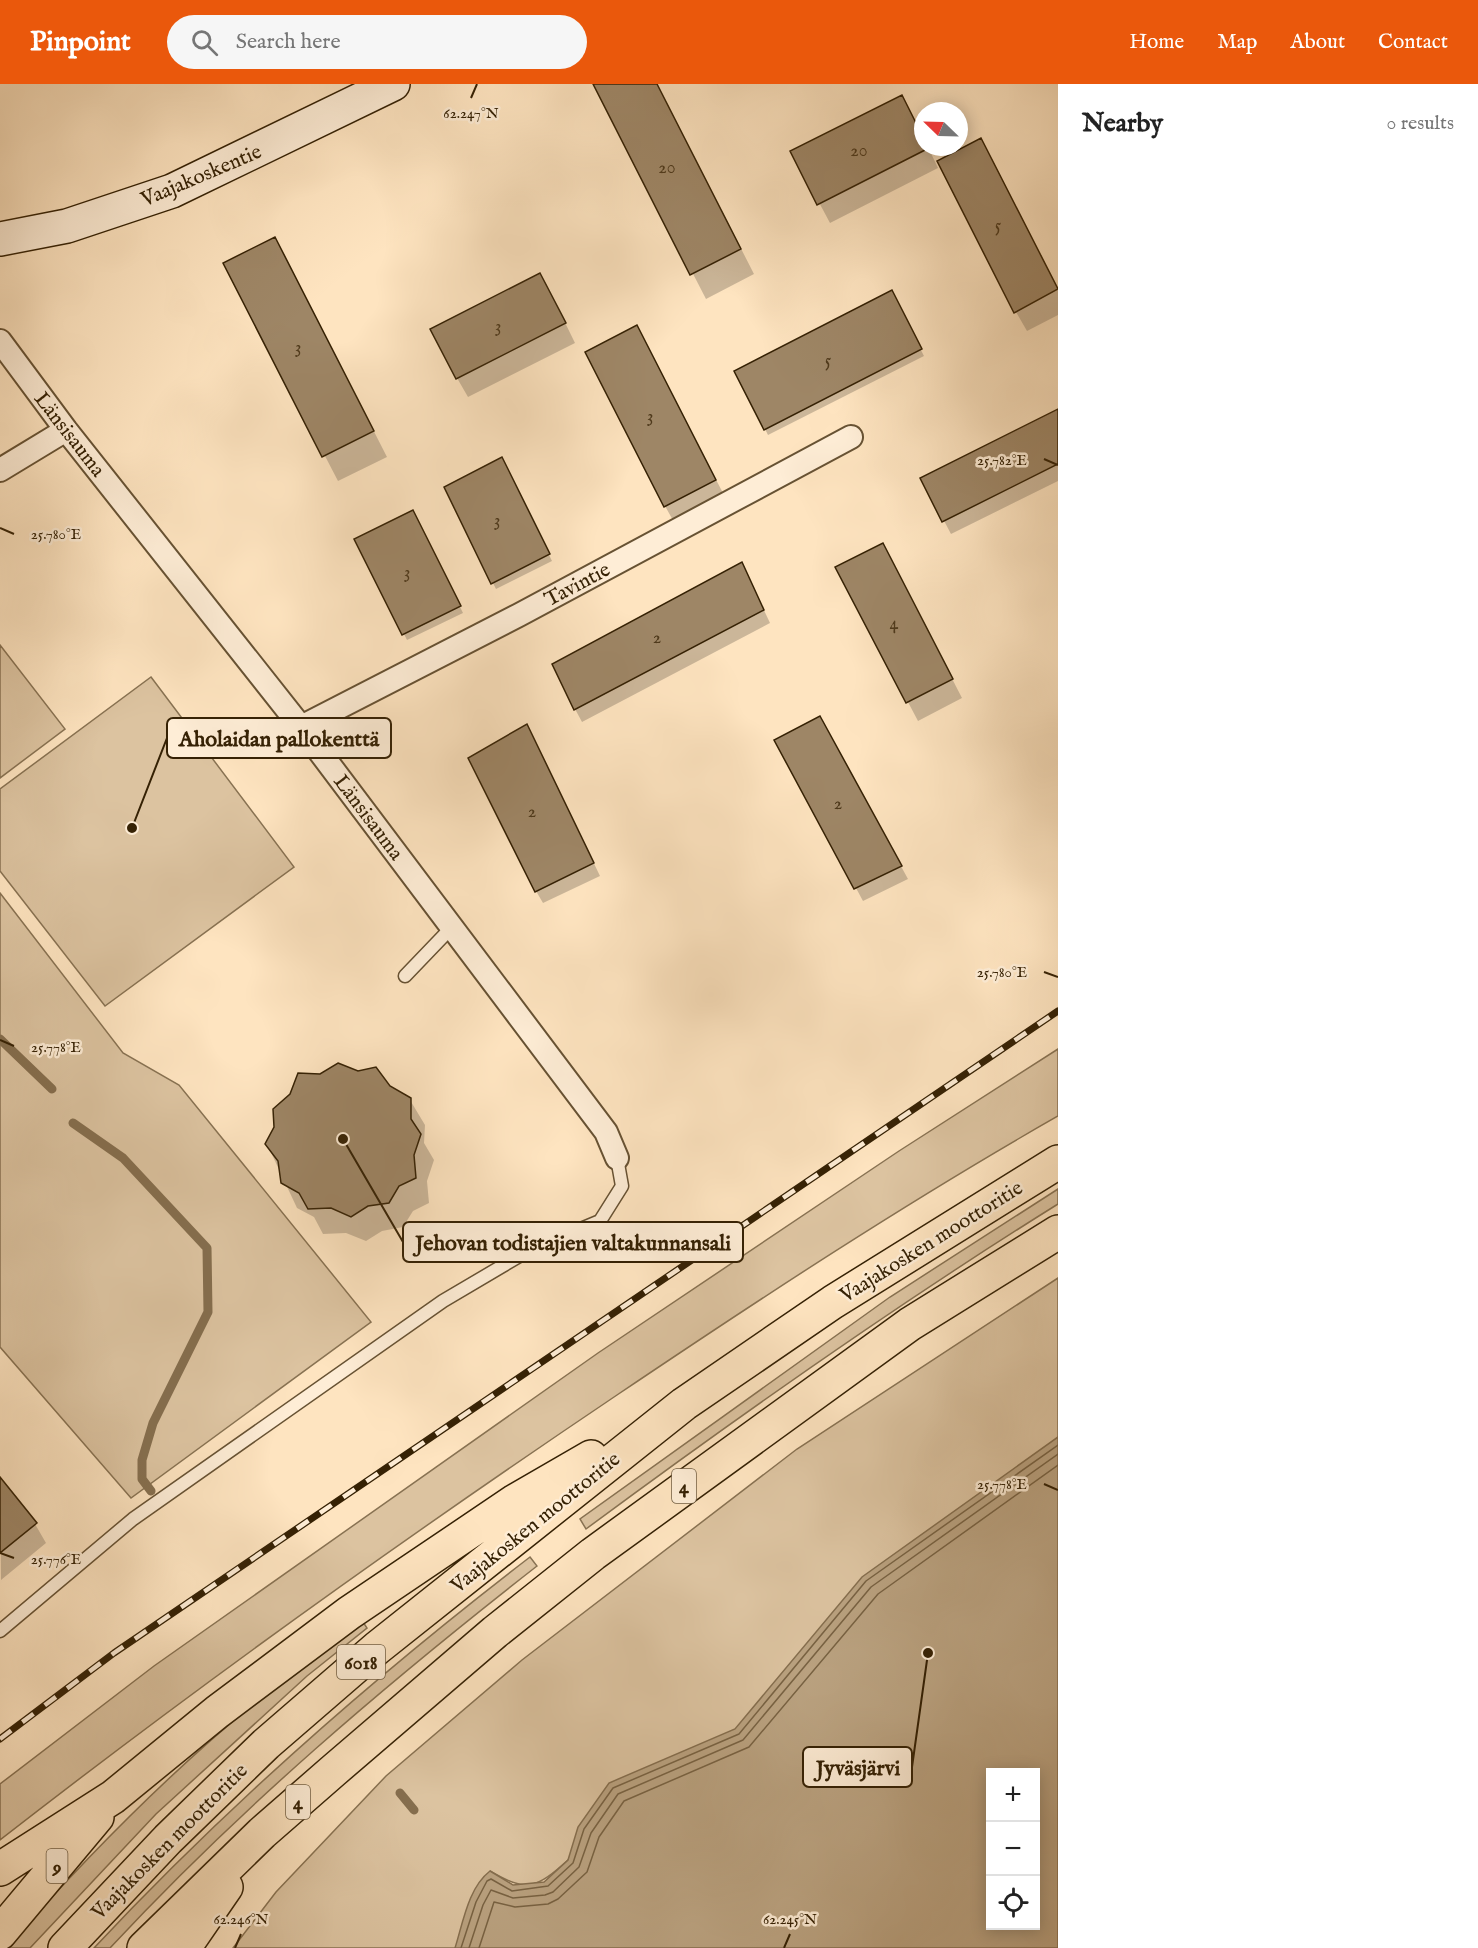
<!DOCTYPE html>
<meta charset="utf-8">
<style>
body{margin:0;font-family:"IM FELL English",serif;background:#f6f6f6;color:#222}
.controls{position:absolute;right:18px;bottom:18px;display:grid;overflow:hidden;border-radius:0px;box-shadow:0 3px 15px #0003}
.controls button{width:54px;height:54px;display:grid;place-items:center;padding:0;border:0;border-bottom:2px solid #e0e0e0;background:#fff;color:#222;font:30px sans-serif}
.compass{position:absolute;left:914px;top:18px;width:54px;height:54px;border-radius:50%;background:#fff;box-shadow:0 3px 15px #0003;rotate:293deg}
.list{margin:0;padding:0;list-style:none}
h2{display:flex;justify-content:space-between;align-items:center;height:78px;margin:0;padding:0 24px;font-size:26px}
h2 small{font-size:20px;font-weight:400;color:#767676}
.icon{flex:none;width:33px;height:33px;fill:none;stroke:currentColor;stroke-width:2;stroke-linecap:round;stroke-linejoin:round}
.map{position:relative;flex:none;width:1058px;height:1864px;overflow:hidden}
header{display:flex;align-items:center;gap:36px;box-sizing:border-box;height:84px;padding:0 30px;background:#ea580c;color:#fff}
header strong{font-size:28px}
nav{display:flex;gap:33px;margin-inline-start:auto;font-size:21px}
.search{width:420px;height:54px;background:#f6f6f6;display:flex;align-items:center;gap:15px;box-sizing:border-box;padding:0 21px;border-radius:33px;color:#767676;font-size:22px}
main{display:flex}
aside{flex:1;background:#fff}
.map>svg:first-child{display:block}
.green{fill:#dcc3a0;stroke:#887252;stroke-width:1.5}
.water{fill:#baa280;stroke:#856e4e;stroke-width:1.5;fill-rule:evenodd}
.shadow{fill:#0003}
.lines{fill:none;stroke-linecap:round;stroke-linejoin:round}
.shore{stroke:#786242;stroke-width:1.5}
.stream{stroke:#856e4e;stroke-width:9}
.building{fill:#9e8666;stroke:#352104;stroke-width:1.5}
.lane-casing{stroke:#675233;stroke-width:15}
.street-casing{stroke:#675233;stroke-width:26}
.secondary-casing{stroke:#352104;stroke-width:36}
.highway-casing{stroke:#352104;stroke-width:36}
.lane{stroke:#feedd6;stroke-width:12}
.street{stroke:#feedd6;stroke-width:22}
.secondary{stroke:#feedd6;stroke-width:33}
.highway{stroke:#fee4c0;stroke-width:33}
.rail-casing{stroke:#352104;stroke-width:7}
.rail{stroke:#feedd6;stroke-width:4.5;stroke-dasharray:14;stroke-linecap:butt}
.ticks{fill:none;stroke:#352104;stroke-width:2}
.labels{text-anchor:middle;stroke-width:5;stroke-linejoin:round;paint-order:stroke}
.number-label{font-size:18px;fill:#4f3a1c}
.shield{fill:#feedd6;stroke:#715e43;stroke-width:1.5}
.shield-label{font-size:20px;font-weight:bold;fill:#352104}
.street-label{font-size:21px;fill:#352104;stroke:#feedd6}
.ticks-label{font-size:15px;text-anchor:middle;fill:#352104;stroke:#feedd6;stroke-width:5;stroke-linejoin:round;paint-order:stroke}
.leader{fill:none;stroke:#352104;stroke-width:2}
.callout-dot{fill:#352104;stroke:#feedd6;stroke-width:2}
.callout{fill:#feedd6;stroke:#352104;stroke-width:2}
.callout-label{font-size:22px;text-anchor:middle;font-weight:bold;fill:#352104}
</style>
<header>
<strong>Pinpoint</strong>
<div class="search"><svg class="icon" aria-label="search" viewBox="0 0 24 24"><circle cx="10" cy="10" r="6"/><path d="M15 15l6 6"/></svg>Search here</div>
<nav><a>Home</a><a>Map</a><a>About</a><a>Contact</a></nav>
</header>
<main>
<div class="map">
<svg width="1058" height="1864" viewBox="0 0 1058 1864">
<rect width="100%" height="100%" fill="#fee4c0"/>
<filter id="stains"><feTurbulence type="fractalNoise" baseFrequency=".00333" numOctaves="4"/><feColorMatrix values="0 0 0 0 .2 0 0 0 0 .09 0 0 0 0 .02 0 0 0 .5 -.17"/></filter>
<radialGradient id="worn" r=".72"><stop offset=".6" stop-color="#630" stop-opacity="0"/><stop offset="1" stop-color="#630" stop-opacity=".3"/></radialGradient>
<path class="green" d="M 0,561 L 65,645 L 0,694 Z
M 151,593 L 294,783 L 105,922 L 0,787 L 0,705 Z
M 0,809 L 123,969 L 179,1001 L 371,1238 L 131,1414 L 0,1263 Z
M 1058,965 L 1058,1032 C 907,1118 761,1214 617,1311 C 406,1453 200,1600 0,1756 L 0,1700 L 154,1582 L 598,1269 L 899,1067 Z
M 1058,1105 L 1058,1120 C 896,1221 740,1331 586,1445 L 580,1435 L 890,1213 Z
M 1058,1194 L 1058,1598 L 990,1688 L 568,1776 C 537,1804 527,1809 490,1787 L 608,1864 L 233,1864 L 276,1808 L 386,1692 L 522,1576 L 797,1365 Z
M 530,1473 L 537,1482 C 386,1600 240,1724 110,1864 L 94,1864 C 228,1721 375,1592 530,1473 Z
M 363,1538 L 367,1544 L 307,1592 L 156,1730 L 30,1864 L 6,1864 C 87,1772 175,1682 271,1606 C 301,1582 332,1560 363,1538 Z"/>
<path class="water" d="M 1058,1353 L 1058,1864 L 455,1864 C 463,1839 468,1804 490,1787 L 513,1801 L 544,1798 L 568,1776 L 578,1743 L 609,1699 L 735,1645 L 862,1493 ZM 990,1688 L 1036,1688 L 1036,1842 L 990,1842 Z"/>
<path class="shadow" d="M 595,0 L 657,0 L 754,190 L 706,215 Z
M 923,53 L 923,63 L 928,63 L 938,84 L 830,139 L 792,68 Z
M 992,75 L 1058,205 L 1058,231 L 1027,247 L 1016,228 Z
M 288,179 L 387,373 L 338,397 L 225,180 Z
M 551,210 L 575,259 L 468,313 L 457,294 Z
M 894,214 L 924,272 L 768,351 L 765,345 Z
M 636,243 L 734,430 L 684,456 L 665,422 Z
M 1058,327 L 1058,397 L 951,450 L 922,395 Z
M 505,381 L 552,477 L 496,505 L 493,499 Z
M 416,433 L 463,529 L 407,556 L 356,455 Z
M 893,480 L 962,614 L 918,637 L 837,484 Z
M 748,492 L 770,539 L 582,638 L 575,625 Z
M 827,647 L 908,795 L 863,817 L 776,656 Z
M 534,655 L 600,792 L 543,819 L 536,807 Z
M 389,1003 L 410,1016 L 425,1041 L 424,1059 L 434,1076 L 427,1097 L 429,1119 L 413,1127 L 403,1143 L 382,1147 L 366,1157 L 346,1149 L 323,1150 L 314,1133 L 297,1124 L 267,1060 Z
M 0,1396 L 35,1440 L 46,1459 L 1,1496 Z"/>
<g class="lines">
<path class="shore" d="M 461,1864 L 476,1818 L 487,1797 L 491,1795 L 512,1807 L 548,1802 L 573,1779 L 584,1745 L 613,1704 L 739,1650 L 866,1497 L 1058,1361
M 469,1864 L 483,1821 L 491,1806 L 513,1814 L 545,1811 L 553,1808 L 579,1783 L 591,1749 L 618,1710 L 743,1656 L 871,1503 L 1058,1370
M 479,1864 L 494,1818 L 515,1823 L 548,1820 L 558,1815 L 587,1788 L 599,1753 L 624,1717 L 749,1663 L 878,1510 L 1058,1381"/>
<path class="stream" d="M 0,955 L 52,1005
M 73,1039 L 123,1074 L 207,1164 L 208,1228 L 153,1339 L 142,1376 L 142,1395 L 151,1407
M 400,1709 L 414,1726"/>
</g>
<path class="building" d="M 593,0 L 657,0 L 741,165 L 690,191 Z
M 902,11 L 923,53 L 923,63 L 929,64 L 817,121 L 790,67 Z
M 981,54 L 1058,205 L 1014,229 L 937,77 Z
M 275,153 L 374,347 L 322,373 L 223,179 Z
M 540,189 L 566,239 L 456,295 L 430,245 Z
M 892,206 L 922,265 L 764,346 L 734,287 Z
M 637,241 L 716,396 L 664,423 L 585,268 Z
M 1058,325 L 1058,380 L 942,438 L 920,394 Z
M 502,373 L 550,470 L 491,500 L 444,403 Z
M 413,426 L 461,522 L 402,551 L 354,455 Z
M 883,459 L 953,595 L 906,619 L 835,483 Z
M 742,478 L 764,526 L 574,626 L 552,580 Z
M 820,632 L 902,782 L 854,805 L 774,656 Z
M 527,640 L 594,779 L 535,808 L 468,674 Z
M 338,979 L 358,987 L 376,983 L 390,1002 L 411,1014 L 411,1035 L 421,1050 L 414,1071 L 416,1094 L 399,1102 L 389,1119 L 368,1122 L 351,1133 L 331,1124 L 308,1125 L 299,1109 L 281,1099 L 278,1077 L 265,1060 L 274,1043 L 273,1025 L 290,1010 L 298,989 L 320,990 Z
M 0,1393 L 37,1439 L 0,1469 Z"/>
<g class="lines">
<defs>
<path id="lane" d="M 405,892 L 452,843
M 0,1547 L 133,1435 L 443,1217 L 526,1168 L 600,1137 L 622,1102 L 617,1074"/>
<path id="street" d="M 0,257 L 66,346 L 301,643 L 606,1048 L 617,1074
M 0,386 L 66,346
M 301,643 L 519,531 L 851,353"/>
<path id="secondary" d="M 0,155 L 67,142 L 172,107 L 393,0"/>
<path id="highway" d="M 0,1785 L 113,1713 L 217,1628 L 349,1529 L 515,1417 L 591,1373
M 0,1849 L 97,1733
M 65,1864 L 168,1755 L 266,1660 L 377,1564 L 684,1320 L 833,1218 L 1058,1078
M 144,1864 L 262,1749 L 333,1687 L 495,1548 L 593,1470 L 910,1240 L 1058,1148
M 184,1864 L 226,1803"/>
</defs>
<use href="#lane" class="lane-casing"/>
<use href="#street" class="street-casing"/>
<use href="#secondary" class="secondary-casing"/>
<use href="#highway" class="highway-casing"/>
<use href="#lane" class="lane"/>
<use href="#street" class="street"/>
<use href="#secondary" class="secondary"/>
<use href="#highway" class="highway"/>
<defs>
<path id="rail" d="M 0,1655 L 114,1569 L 1058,927"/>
</defs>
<use href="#rail" class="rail-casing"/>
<use href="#rail" class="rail"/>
</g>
<path class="ticks" d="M 471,14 L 477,0M 1044,375 L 1058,381M 0,444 L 14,450M 1044,888 L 1058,893M 0,956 L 14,962M 1044,1400 L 1058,1406M 0,1469 L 14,1474M 235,1864 L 241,1850M 784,1864 L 790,1850"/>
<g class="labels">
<g class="number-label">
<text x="859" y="72">20</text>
<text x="667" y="89">20</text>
<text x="998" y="147">5</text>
<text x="498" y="248">3</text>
<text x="298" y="269">3</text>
<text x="828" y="282">5</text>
<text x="650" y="338">3</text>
<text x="497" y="442">3</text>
<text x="407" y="494">3</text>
<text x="894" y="545">4</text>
<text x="657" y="559">2</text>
<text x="838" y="725">2</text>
<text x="532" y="733">2</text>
</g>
<g class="shield">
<rect x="672" y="1385" width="24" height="34" rx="4.5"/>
<rect x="337" y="1561" width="48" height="34" rx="4.5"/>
<rect x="286" y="1701" width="24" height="34" rx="4.5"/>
<rect x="46.5" y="1765" width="21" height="34" rx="4.5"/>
</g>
<g class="shield-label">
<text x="684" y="1409">4</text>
<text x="361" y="1585">6018</text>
<text x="298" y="1725">4</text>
<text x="57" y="1789">9</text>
</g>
<g class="street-label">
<text transform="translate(201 91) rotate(-23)" y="7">Vaajakoskentie</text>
<text transform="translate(70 350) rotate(52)" y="7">Länsisauma</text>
<text transform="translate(577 500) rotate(-28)" y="7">Tavintie</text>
<text transform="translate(369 733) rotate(53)" y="7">Länsisauma</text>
<text transform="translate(931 1157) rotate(-32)" y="7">Vaajakosken moottoritie</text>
<text transform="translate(535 1438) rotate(-39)" y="7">Vaajakosken moottoritie</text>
<text transform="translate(169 1757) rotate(-45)" y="7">Vaajakosken moottoritie</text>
</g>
</g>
<g class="ticks-label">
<text x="471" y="34">62.247°N</text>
<text x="1002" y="381">25.782°E</text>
<text x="56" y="455">25.780°E</text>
<text x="1002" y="893">25.780°E</text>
<text x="56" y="968">25.778°E</text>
<text x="1002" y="1405">25.778°E</text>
<text x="56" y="1480">25.776°E</text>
<text x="241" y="1840">62.246°N</text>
<text x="790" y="1840">62.245°N</text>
</g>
<path class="leader" d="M132 744L167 654M343 1055L403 1158M928 1569L912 1683"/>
<g class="callout-dot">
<circle cx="132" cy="744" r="6"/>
<circle cx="343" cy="1055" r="6"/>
<circle cx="928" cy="1569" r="6"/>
</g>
<g class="callout">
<rect x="167" y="634" width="224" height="40" rx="6"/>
<rect x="403" y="1138" width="340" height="40" rx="6"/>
<rect x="803" y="1663" width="109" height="40" rx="6"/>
</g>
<g class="callout-label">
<text x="279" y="662">Aholaidan pallokenttä</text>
<text x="573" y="1166">Jehovan todistajien valtakunnansali</text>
<text x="858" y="1691">Jyväsjärvi</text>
</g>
<rect width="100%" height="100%" filter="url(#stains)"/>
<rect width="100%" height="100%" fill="url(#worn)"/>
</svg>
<div class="controls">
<button>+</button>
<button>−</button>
<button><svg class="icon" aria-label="locate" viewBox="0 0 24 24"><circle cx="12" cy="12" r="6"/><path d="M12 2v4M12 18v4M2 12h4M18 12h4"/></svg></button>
</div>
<svg class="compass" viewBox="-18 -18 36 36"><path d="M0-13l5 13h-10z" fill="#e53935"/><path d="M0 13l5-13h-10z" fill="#767676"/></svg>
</div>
<aside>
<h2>Nearby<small>0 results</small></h2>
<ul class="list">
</ul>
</aside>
</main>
